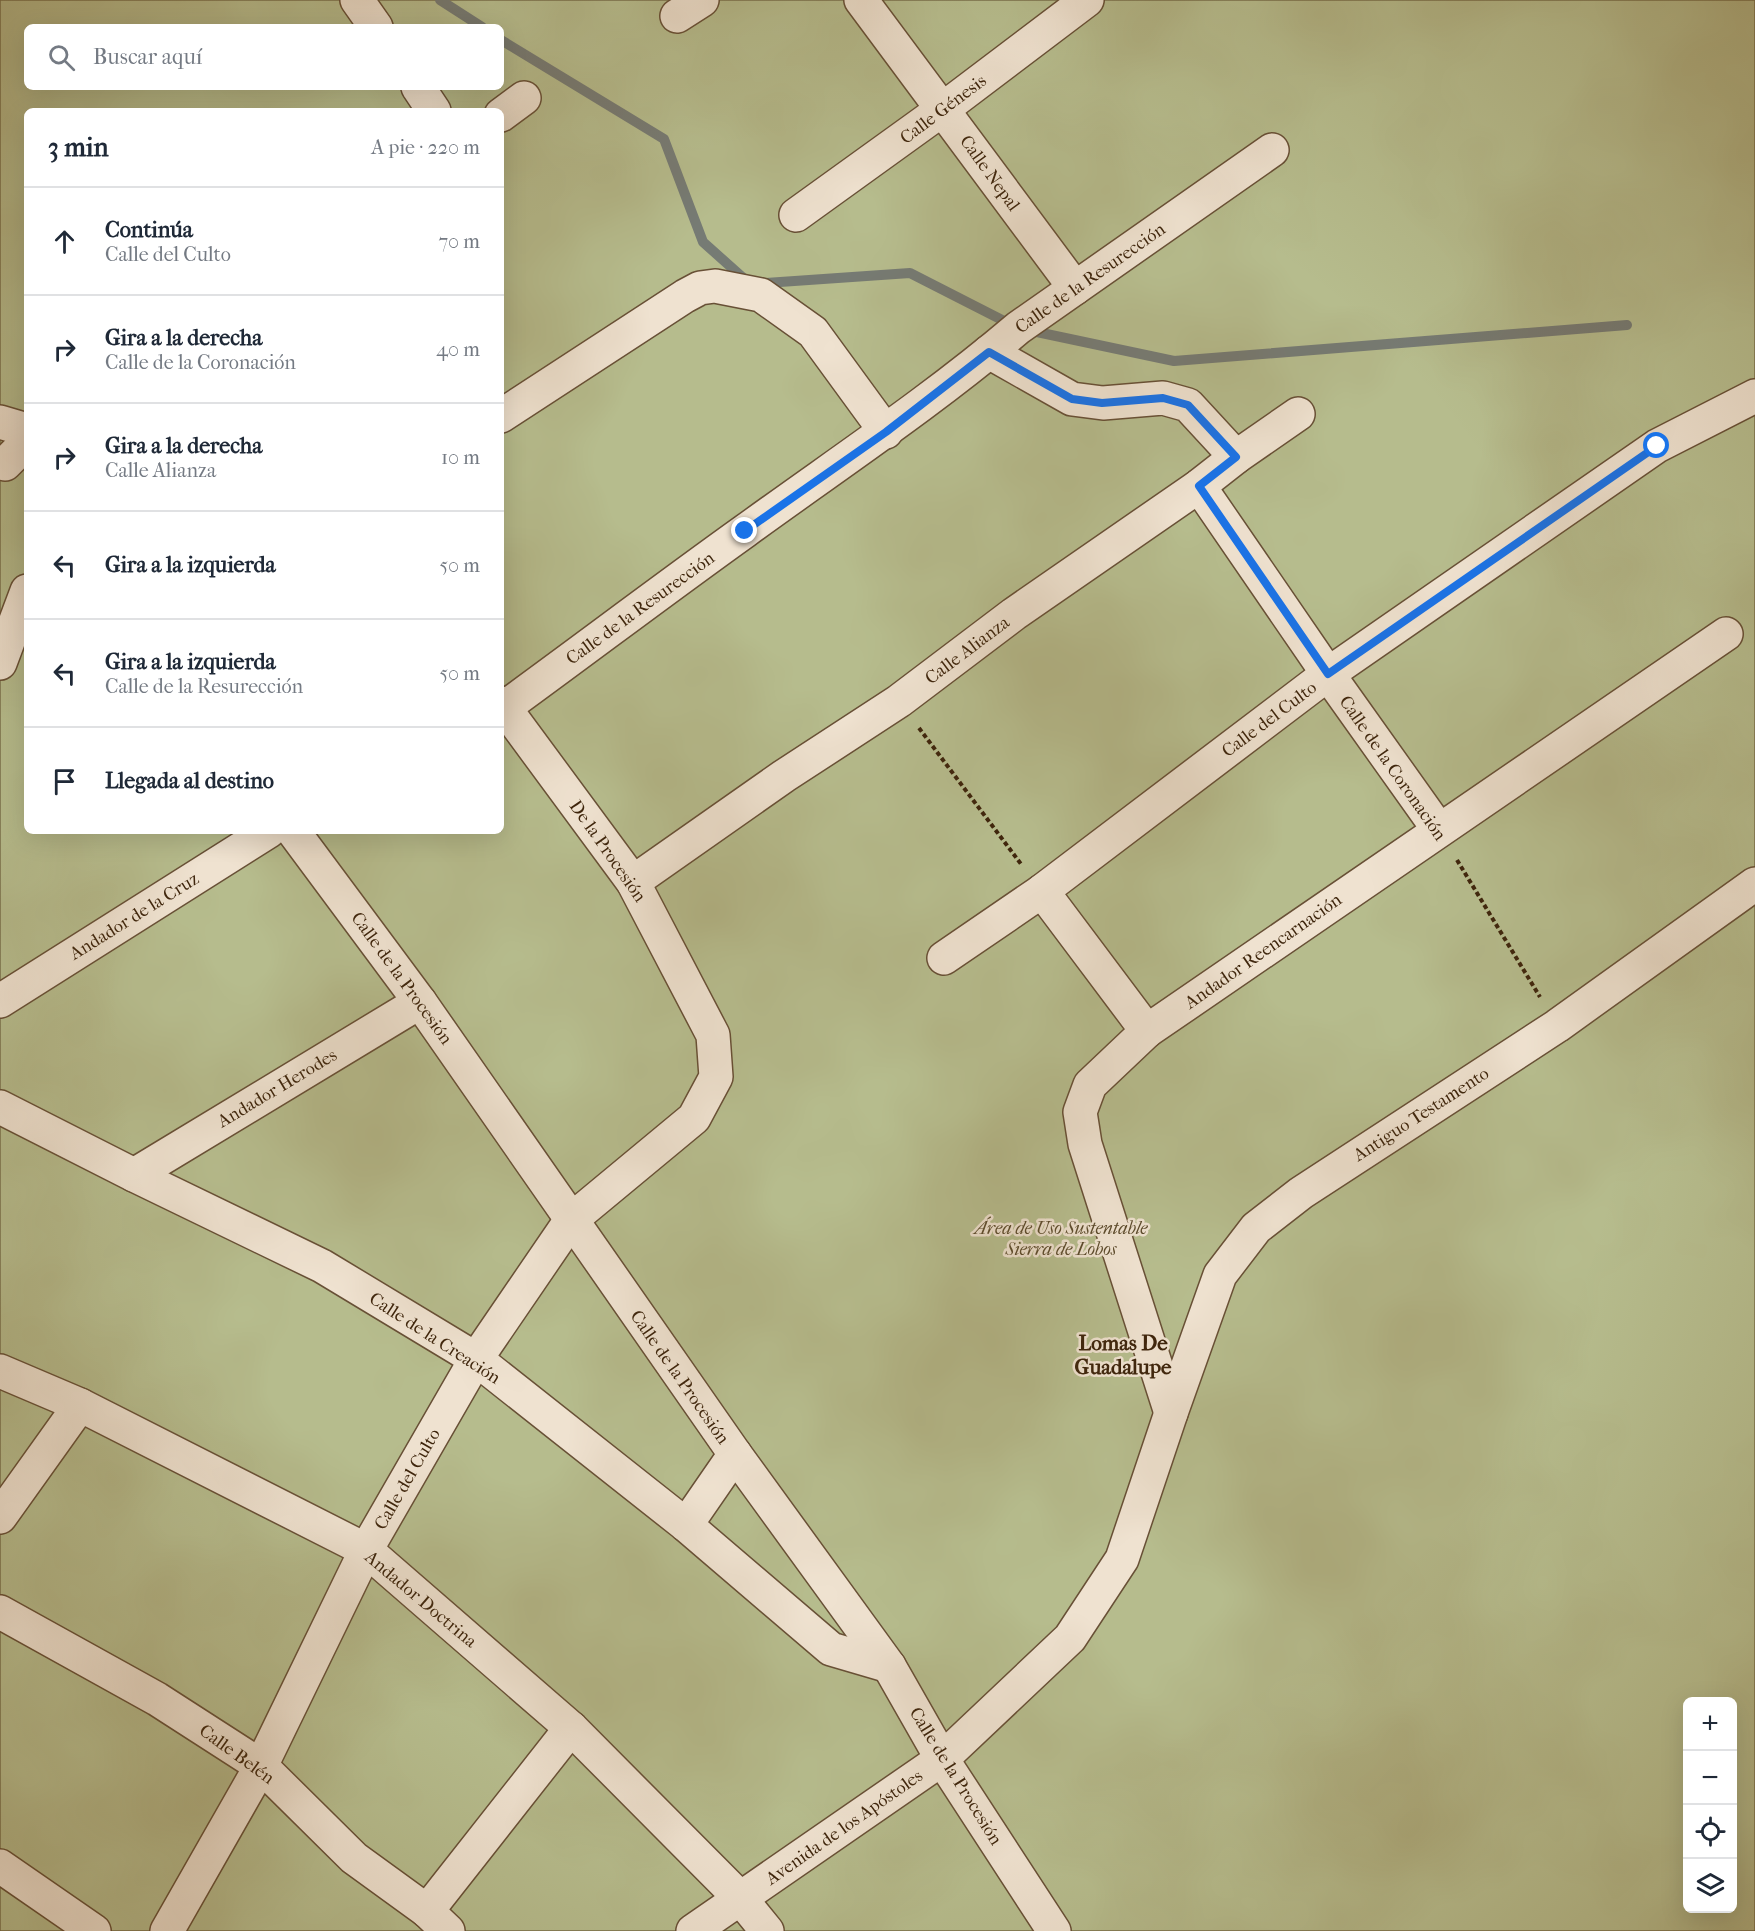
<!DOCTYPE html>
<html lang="es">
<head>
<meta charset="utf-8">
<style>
	body { margin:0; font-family:"IM FELL French Canon",serif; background:#f6f6f7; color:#1f2937 }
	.controls { position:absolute; right:18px; bottom:18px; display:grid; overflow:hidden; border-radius:9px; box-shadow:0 6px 24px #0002 }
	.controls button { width:54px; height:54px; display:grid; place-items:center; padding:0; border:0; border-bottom:2px solid #e0e1e3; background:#fff; color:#1f2937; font:30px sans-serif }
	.stop { position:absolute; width:18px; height:18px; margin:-14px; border:4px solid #1a73e8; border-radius:50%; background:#fff }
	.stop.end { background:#1a73e8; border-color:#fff; box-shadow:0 2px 6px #0008 }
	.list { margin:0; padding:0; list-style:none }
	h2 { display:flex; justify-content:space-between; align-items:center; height:78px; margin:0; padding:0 24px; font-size:26px }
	h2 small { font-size:20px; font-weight:400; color:#747a83 }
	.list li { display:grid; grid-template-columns:39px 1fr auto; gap:18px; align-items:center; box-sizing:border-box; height:108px; padding:0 24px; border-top:2px solid #e0e1e3 }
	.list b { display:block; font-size:22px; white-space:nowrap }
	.list p { margin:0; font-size:20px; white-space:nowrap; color:#747a83 }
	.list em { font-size:20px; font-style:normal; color:#747a83 }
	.icon { flex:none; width:33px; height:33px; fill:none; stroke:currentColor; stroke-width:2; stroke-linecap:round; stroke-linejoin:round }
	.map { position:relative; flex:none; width:1755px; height:1931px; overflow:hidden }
	.search { position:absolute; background:#fff; box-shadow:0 6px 24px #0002; left:24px; top:24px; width:480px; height:66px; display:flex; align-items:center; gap:15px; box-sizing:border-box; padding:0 21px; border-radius:9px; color:#747a83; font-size:22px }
	.panel { position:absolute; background:#fff; box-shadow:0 6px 24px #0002; left:24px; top:108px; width:480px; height:726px; border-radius:9px }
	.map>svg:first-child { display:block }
</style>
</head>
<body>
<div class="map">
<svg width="1755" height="1931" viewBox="0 0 1755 1931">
	<rect width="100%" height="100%" fill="#e7d3b6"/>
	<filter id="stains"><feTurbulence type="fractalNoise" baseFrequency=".00333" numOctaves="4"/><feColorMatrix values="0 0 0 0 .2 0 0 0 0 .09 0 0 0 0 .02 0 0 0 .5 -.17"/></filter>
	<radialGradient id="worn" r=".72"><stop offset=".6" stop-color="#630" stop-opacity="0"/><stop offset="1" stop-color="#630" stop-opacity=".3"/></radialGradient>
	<path fill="#b6bc8d" stroke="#7a704c" stroke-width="1.5" fill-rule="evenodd" d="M0,0h1755v1931h-1755zM27,27h474v60h-474zM27,111h474v720h-474zM1688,1702h44v206h-44z"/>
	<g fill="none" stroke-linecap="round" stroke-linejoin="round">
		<g stroke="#767b74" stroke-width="10">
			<path d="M440,0l42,27"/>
			<path d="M501,40l163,99 39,103 47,42 160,-11 108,55 156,33 453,-36"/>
		</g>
		<defs>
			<g id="street">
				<path d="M357,0l19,27"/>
				<path d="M861,0l214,288"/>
				<path d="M677,16l25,-16"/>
				<path d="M418,87l16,24"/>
				<path d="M501,115l23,-17"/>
				<path d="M796,215l147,-106 144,-109"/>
				<path d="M989,352l83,47 31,4 60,-5 25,7 48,52"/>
				<path d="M501,416l184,-120 15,-8 15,-2 46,9 52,37 73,100"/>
				<path d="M0,422l27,8"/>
				<path d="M5,464l22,-22"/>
				<path d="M1199,486l129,188 111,156"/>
				<path d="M0,663l27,-72"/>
				<path d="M504,708c81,-59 160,-119 241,-177 92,-67 186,-129 273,-203l254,-178"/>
				<path d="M293,831l127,171 315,452 154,212 53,93 112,172"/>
				<path d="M633,882l151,-106 115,-75 115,-87 185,-128 37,-29 62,-43"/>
				<path d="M1042,891l105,140"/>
				<path d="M944,958l98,-67 286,-217 329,-228 98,-50"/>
				<path d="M0,1001l269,-170"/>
				<path d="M0,1107l134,68 188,91 154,93 210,166 145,124 58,17"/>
				<path d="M134,1175l286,-173"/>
				<path d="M0,1371l80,34 286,145 205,178 170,171 26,32"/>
				<path d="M1171,1413l-86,-269 -5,-32 10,-27 57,-54 579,-397"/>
				<path d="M0,1517l80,-112"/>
				<path d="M686,1525l49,-71"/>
				<path d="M0,1612l157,87 104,67 93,92 73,53 21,20"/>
				<path d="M0,1866l94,65"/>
				<path d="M427,1911l144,-183"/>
				<path d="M167,1931l94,-165 105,-216 110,-191 95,-139 123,-102 22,-41 -3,-42 -80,-153 -132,-179"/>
				<path d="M693,1931l249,-172 128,-121 52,-79 49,-146 49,-138 36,-47 45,-35 256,-167 198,-142"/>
			</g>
		</defs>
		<use href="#street" stroke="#685036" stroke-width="36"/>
		<g stroke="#3e250c" stroke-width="4" stroke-dasharray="4.5 3" stroke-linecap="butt">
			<path d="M919,728l102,136"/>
			<path d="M1457,860l83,137"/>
		</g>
		<use href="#street" stroke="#efe2d0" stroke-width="33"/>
	</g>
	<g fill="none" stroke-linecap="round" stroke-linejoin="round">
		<path stroke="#1a73e8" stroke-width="8" d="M745,531l141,-99 103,-80 83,47 30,4 61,-5 25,7 48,52 -37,29 129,188 329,-228"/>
	</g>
	<g text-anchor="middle" stroke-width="5" stroke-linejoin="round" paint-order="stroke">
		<g font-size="18" fill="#3e250c" stroke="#efe2d0">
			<text transform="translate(943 109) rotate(-37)" y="6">Calle Génesis</text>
			<text transform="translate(990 173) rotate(54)" y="6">Calle Nepal</text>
			<text transform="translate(1090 278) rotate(-35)" y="6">Calle de la Resurección</text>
			<text transform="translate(640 608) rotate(-36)" y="6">Calle de la Resurección</text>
			<text transform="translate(967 650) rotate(-37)" y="6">Calle Alianza</text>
			<text transform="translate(1269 719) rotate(-37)" y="6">Calle del Culto</text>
			<text transform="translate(1393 768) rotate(55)" y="6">Calle de la Coronación</text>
			<text transform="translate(608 851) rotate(55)" y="6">De la Procesión</text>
			<text transform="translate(134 916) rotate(-32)" y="6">Andador de la Cruz</text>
			<text transform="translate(1263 951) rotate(-35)" y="6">Andador Reencarnación</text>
			<text transform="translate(402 978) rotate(54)" y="6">Calle de la Procesión</text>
			<text transform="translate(277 1088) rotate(-31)" y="6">Andador Herodes</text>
			<text transform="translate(1421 1114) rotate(-33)" y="6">Antiguo Testamento</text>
			<text transform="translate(435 1338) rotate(33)" y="6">Calle de la Creación</text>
			<text transform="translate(680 1377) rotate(55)" y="6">Calle de la Procesión</text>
			<text transform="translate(407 1479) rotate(-60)" y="6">Calle del Culto</text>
			<text transform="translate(421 1599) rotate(40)" y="6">Andador Doctrina</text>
			<text transform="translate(237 1754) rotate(36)" y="6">Calle Belén</text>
			<text transform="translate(956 1776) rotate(58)" y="6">Calle de la Procesión</text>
			<text transform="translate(844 1827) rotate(-35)" y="6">Avenida de los Apóstoles</text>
		</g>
		<g font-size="18" font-style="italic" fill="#5c4b2c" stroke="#efe2d0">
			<text x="1061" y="1234">Área de Uso Sustentable<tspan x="1061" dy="21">Sierra de Lobos</tspan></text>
		</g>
		<g font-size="21" font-weight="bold" fill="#3e250c" stroke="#efe2d0">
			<text x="1123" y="1350">Lomas De<tspan x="1123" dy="24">Guadalupe</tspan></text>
		</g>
	</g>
	<rect width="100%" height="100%" filter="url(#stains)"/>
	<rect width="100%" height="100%" fill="url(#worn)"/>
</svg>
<div class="controls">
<button>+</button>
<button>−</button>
<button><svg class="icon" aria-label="locate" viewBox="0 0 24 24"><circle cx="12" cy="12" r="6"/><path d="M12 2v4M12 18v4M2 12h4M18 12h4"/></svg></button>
<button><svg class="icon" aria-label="layers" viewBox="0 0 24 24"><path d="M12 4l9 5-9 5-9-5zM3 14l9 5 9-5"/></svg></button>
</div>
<div class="stop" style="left:1657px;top:446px"></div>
<div class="stop end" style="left:745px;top:531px"></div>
<div class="search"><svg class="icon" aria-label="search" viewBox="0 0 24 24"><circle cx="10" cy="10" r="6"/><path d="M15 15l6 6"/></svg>Buscar aquí</div>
<section class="panel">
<h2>3 min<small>A pie · 220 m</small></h2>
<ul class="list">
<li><svg class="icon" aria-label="ahead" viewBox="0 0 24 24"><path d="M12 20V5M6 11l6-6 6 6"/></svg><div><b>Continúa</b><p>Calle del Culto</p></div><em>70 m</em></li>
<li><svg class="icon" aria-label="right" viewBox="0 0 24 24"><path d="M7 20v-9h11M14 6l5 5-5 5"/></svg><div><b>Gira a la derecha</b><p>Calle de la Coronación</p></div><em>40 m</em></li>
<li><svg class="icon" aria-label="right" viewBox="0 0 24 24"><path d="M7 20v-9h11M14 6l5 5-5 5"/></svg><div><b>Gira a la derecha</b><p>Calle Alianza</p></div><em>10 m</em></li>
<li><svg class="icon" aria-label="left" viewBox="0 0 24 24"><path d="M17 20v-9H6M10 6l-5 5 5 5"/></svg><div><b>Gira a la izquierda</b></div><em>50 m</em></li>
<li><svg class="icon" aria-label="left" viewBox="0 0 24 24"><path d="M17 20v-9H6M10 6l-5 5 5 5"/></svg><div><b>Gira a la izquierda</b><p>Calle de la Resurección</p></div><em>50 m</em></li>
<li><svg class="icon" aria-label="arrive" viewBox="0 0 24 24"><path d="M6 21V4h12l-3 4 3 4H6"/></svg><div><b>Llegada al destino</b></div></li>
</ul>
</section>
</div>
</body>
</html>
